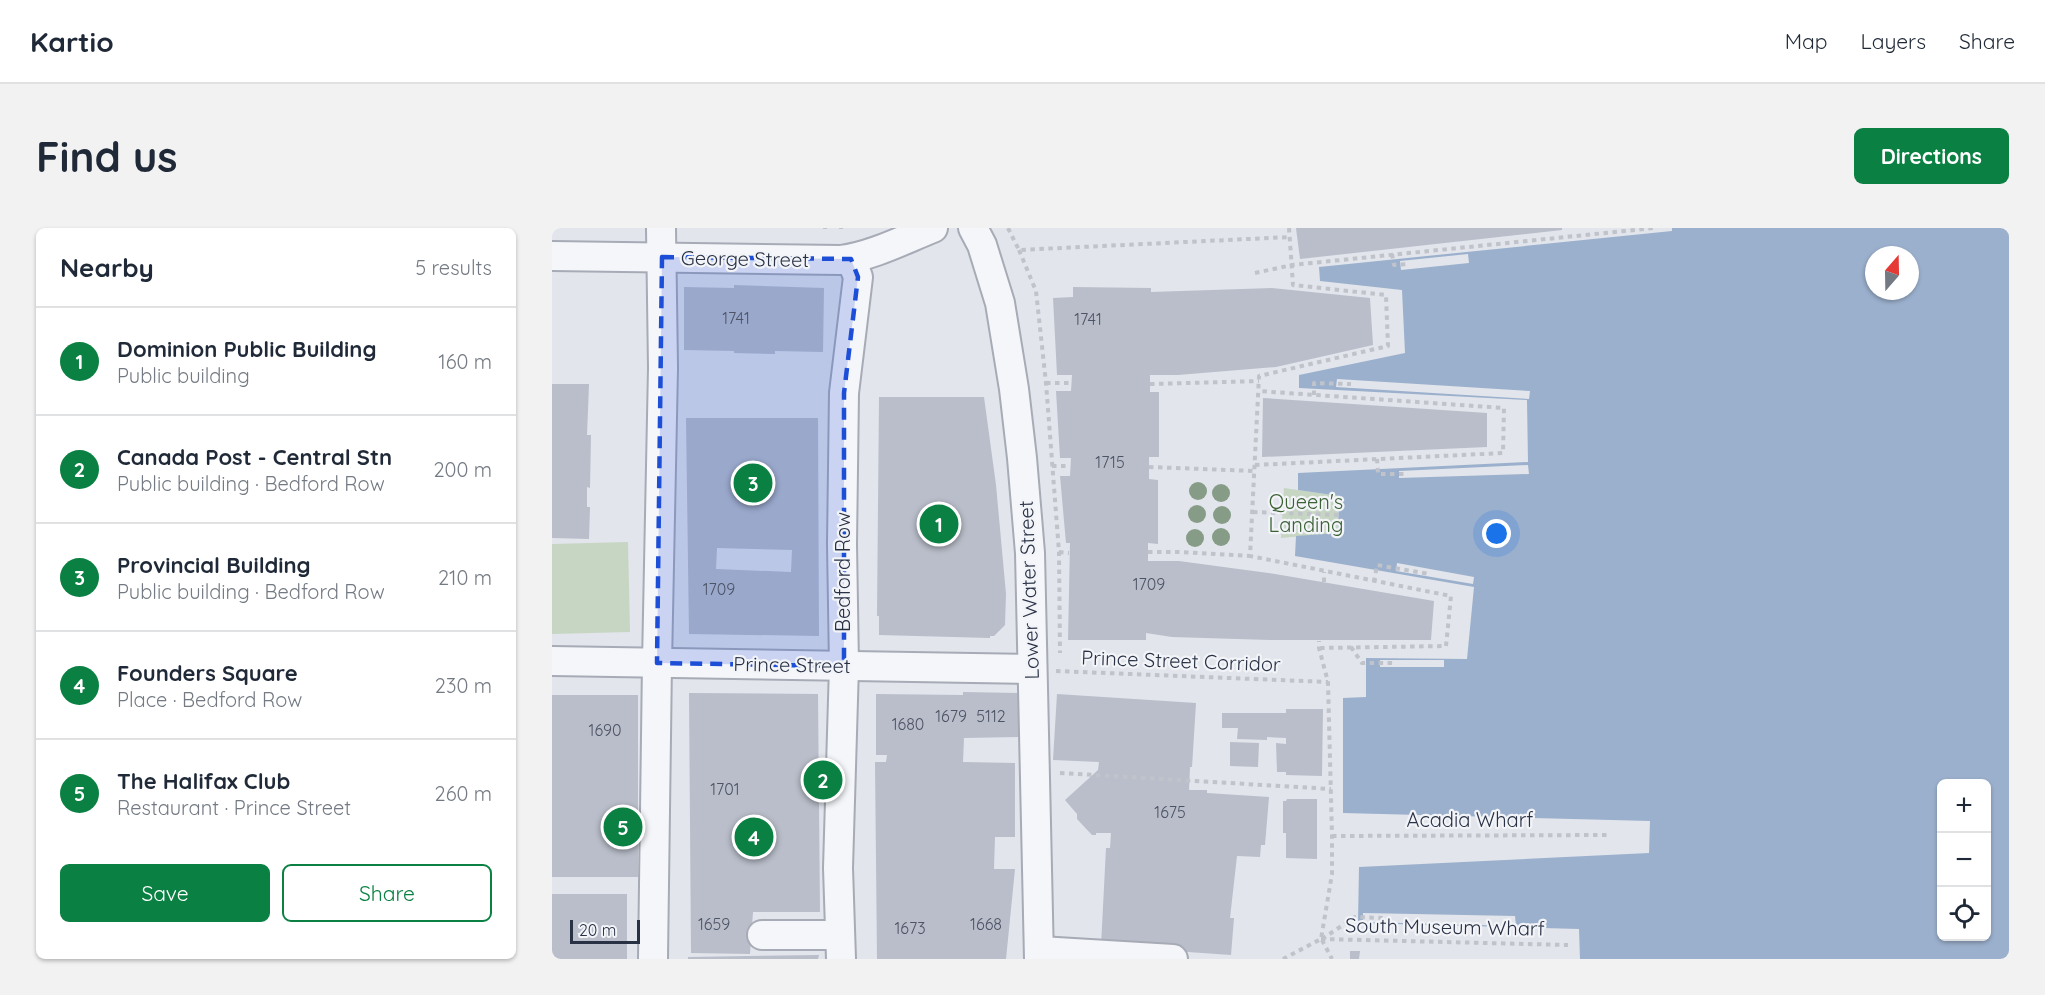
<!DOCTYPE html>
<html lang="en">
<head>
<meta charset="utf-8">
<style>
	body { margin:0; font-family:Quicksand,sans-serif; background:#f2f2f3; color:#1f2937 }
	.controls { position:absolute; right:18px; bottom:18px; display:grid; overflow:hidden; border-radius:9px; box-shadow:0 2px 4px #0004 }
	.controls button { width:54px; height:54px; display:grid; place-items:center; padding:0; border:0; border-bottom:2px solid #e0e1e3; background:#fff; color:#1f2937; font:30px sans-serif }
	.compass { position:absolute; left:1313px; top:18px; width:54px; height:54px; border-radius:50%; background:#fff; box-shadow:0 2px 4px #0004; rotate:20deg }
	.scale { position:absolute; left:18px; bottom:15px; width:70px; box-sizing:border-box; padding-left:6px; border:3px solid #293145; border-top:0; font-size:16px; line-height:21px; white-space:nowrap; color:#293145; -webkit-text-stroke:4px #f2f4f8; paint-order:stroke }
	.you { position:absolute; left:945px; top:306px; width:21px; height:21px; margin:-15px; border:4px solid #fff; border-radius:50%; background:#1a73e8; box-shadow:0 0 0 9px #1a73e833 }
	.badge { display:grid; place-items:center; width:39px; height:39px; border-radius:50%; background:#0b8043; color:#fff; font-size:20px; font-weight:700 }
	.pin { position:absolute; translate:-50% -50%; border:3px solid #fff; box-shadow:0 2px 6px #0006 }
	.list { margin:0; padding:0; list-style:none }
	h2 { display:flex; justify-content:space-between; align-items:center; height:78px; margin:0; padding:0 24px; font-size:26px }
	h2 small { font-size:20px; font-weight:400; color:#747a83 }
	.list li { display:grid; grid-template-columns:39px 1fr auto; gap:18px; align-items:center; box-sizing:border-box; height:108px; padding:0 24px; border-top:2px solid #e0e1e3 }
	.list b { display:block; font-size:22px; white-space:nowrap }
	.list p { margin:0; font-size:20px; white-space:nowrap; color:#747a83 }
	.list em { font-size:20px; font-style:normal; color:#747a83 }
	.actions { display:flex; gap:12px; padding:18px 24px }
	.actions a { flex:1; padding:14px 0; border:2px solid #0b8043; border-radius:9px; text-align:center; font-size:21px; color:#0b8043 }
	.actions .main { background:#0b8043; color:#fff }
	.icon { flex:none; width:33px; height:33px; fill:none; stroke:currentColor; stroke-width:2; stroke-linecap:round; stroke-linejoin:round }
	.map { position:relative; flex:none; width:1457px; height:731px; overflow:hidden; border-radius:9px }
	header { display:flex; align-items:center; gap:36px; box-sizing:border-box; height:84px; padding:0 30px; background:#fff; border-bottom:2px solid #e0e1e3 }
	header strong { font-size:28px }
	nav { display:flex; gap:33px; margin-inline-start:auto; font-size:21px }
	.intro { display:flex; align-items:center; justify-content:space-between; box-sizing:border-box; height:144px; padding:0 36px }
	h1 { margin:0; font-size:42px }
	.button { padding:15px 27px; border-radius:9px; background:#0b8043; color:#fff; font-size:21px; font-weight:700 }
	main { display:flex; gap:36px; padding:0 36px }
	aside { flex:1; background:#fff; border-radius:9px; box-shadow:0 2px 4px #0004 }
	.map>svg:first-child { display:block }
</style>
</head>
<body>
<header>
<strong>Kartio</strong>
<nav><a>Map</a><a>Layers</a><a>Share</a></nav>
</header>
<div class="intro"><h1>Find us</h1><a class="button">Directions</a></div>
<main>
<aside>
<h2>Nearby<small>5 results</small></h2>
<ul class="list">
<li><span class="badge">1</span><div><b>Dominion Public Building</b><p>Public building</p></div><em>160 m</em></li>
<li><span class="badge">2</span><div><b>Canada Post - Central Stn</b><p>Public building · Bedford Row</p></div><em>200 m</em></li>
<li><span class="badge">3</span><div><b>Provincial Building</b><p>Public building · Bedford Row</p></div><em>210 m</em></li>
<li><span class="badge">4</span><div><b>Founders Square</b><p>Place · Bedford Row</p></div><em>230 m</em></li>
<li><span class="badge">5</span><div><b>The Halifax Club</b><p>Restaurant · Prince Street</p></div><em>260 m</em></li>
</ul>
<div class="actions"><a class="main">Save</a><a>Share</a></div>
</aside>
<div class="map">
<svg width="1457" height="731" viewBox="0 0 1457 731">
	<rect width="100%" height="100%" fill="#e2e5eb"/>
	<g fill="#c6d6c3">
		<path d="M732,260l55,8 -1,37 -57,5z"/>
		<path d="M76,314l2,90 -78,2v-90z"/>
	</g>
	<path fill="#9bb0cd" fill-rule="evenodd" d="M1120,0h337v731h-429l-1,-30 -221,-6 1,-56 290,-14 1,-32 -307,-8v-115l23,-1v-39l101,1 7,-72 -179,-31 1,-20 42,-3 1,-37 -41,-6v-17l230,-11 -1,-62 -228,-12v-13l106,-22 -3,-63 -82,-9 -1,-14 353,-36zM1322,27h36v36h-36zM1390,556h44v152h-44z"/>
	<g fill="#e2e5eb">
		<path d="M916,26l1,9 -68,7 -1,-9z"/>
		<path d="M785,151l193,12 -1,8 -193,-12z"/>
		<path d="M976,237l1,9 -130,4v-7z"/>
		<path d="M845,335l77,14 -1,7 -77,-13z"/>
		<rect x="828" y="432" width="64" height="7"/>
		<path d="M811,685l152,3 1,10 -153,-4z"/>
	</g>
	<g fill="#b9beca" fill-rule="evenodd">
		<path d="M744,0h266v2l-262,29z"/>
		<path d="M182,57l90,3 -1,64 -48,-1v3l-41,-1v-2l-50,-1v-63l50,1z"/>
		<path d="M521,59l78,1v4l121,-4 98,10 3,47 -97,22 -98,8h-28v17h9v65h-10v22l9,1v64l-10,-1v18h31l96,13 159,27 -3,39h-161l-98,-3 -26,-4v7h-78l2,-97h-4l-6,-67h10l1,-18h-11l-4,-67h15l1,-16h-15l-4,-77 20,-1z"/>
		<path d="M0,156h37l-2,51h4l-1,53 -3,-1v20h3l-1,32 -37,-1z"/>
		<path d="M327,169h105l12,88 10,109 -1,31 -11,11h-4v2l-111,-3v-19h-2z"/>
		<path d="M711,170l224,15v34l-225,10z"/>
		<path d="M134,190h132l1,218 -130,-2zM165,320l75,2 -1,22 -75,-3z"/>
		<path d="M411,464l56,1 -1,44 -54,1 -1,24 52,1v74h-20l-1,32h21l-9,90h-129l-2,-197h11l1,-7h-11v-61l87,1z"/>
		<path d="M137,465l129,1 2,218h-67l-3,42 -59,-1z"/>
		<path d="M505,466l139,9 -4,64h-2l-1,23h18v3l62,4 -4,48h-4l-1,12 -23,-1 -7,62h4l-3,37 -130,-9 5,-98h4l1,-15h-15v2h-4l-15,-16v-5l-12,-14 33,-30 1,-8 -46,-2z"/>
		<rect x="0" y="467" width="86" height="182"/>
		<path d="M734,481h37l-1,67 -36,-1v-3h-9l-1,-29 10,1v-6l-19,-1v3l-30,-1 1,-11h-16v-15h64z"/>
		<path d="M678,514l29,1 -1,24 -28,-1z"/>
		<path d="M735,571h30v60l-31,-1v-25h-3v-32h3z"/>
		<rect x="0" y="666" width="75" height="65"/>
		<path d="M798,723h10l-1,8h-9z"/>
		<path d="M267,727l-1,4h-130v-2z"/>
	</g>
	<g fill="none" stroke-linecap="round" stroke-linejoin="round">
		<defs>
			<g id="minor">
				<path d="M421,0l9,17 18,58 14,86 8,69 8,95 9,406"/>
				<path d="M0,28l289,4c31,-4 62,-20 92,-32"/>
				<path d="M0,433l480,8"/>
				<path d="M210,707h78"/>
				<path d="M488,723l133,8"/>
				<path d="M101,731l4,-296 6,-295 -2,-140"/>
				<path d="M289,731l-3,-91 6,-202 -2,-122 2,-151 14,-116 -7,-18"/>
			</g>
		</defs>
		<use href="#minor" stroke="#a7abb6" stroke-width="32"/>
		<g stroke="#c0c3ca" stroke-width="4" stroke-dasharray="4.5 4.5" stroke-linecap="butt">
			<path d="M273,0v1"/>
			<path d="M456,0l11,22 271,-13"/>
			<path d="M737,0l4,57 93,10 2,51 -129,30 -9,180 201,40 -5,50 -127,2"/>
			<path d="M289,1v-1"/>
			<path d="M467,22l17,41 10,92 13,169 1,101"/>
			<path d="M840,26l2,11 14,-1"/>
			<path d="M703,45l37,-8 362,-37"/>
			<path d="M494,155h26"/>
			<path d="M598,156l109,-3"/>
			<path d="M762,167v-12l37,1"/>
			<path d="M825,231l1,15h30"/>
			<path d="M703,237l248,-12 1,-45 -246,-17"/>
			<path d="M500,238h18"/>
			<path d="M597,239l106,4"/>
			<path d="M701,284l86,3"/>
			<path d="M507,324l10,1"/>
			<path d="M596,324h30l72,4"/>
			<path d="M772,354v-10"/>
			<path d="M822,354l3,-17 52,9"/>
			<path d="M799,419l11,16h31"/>
			<path d="M504,443l272,11"/>
			<path d="M508,545l271,16"/>
			<path d="M780,608l276,-1"/>
			<path d="M769,711l247,6"/>
			<path d="M770,711l33,-22 29,1"/>
			<path d="M770,712l10,19"/>
			<path d="M731,731l38,-20 11,-65v-38l-4,-154 -9,-34v-7"/>
		</g>
		<use href="#minor" stroke="#f5f6f9" stroke-width="28"/>
	</g>
	<g fill="#869c87">
		<circle cx="646" cy="263" r="9"/>
		<circle cx="669" cy="265" r="9"/>
		<circle cx="645" cy="286" r="9"/>
		<circle cx="670" cy="287" r="9"/>
		<circle cx="669" cy="309" r="9"/>
		<circle cx="643" cy="310" r="9"/>
	</g>
	<path fill="#1d4ed8" fill-opacity="0.2" stroke="#1d4ed8" stroke-width="4.5" stroke-dasharray="12 8" stroke-linejoin="round" d="M110,29l189,2 7,18 -14,116v273l-187,-3z"/>
	<g text-anchor="middle" stroke-width="4.5" stroke-linejoin="round" paint-order="stroke">
		<g font-size="16" fill="#4d5466">
			<text x="184" y="96">1741</text>
			<text x="536" y="97">1741</text>
			<text x="558" y="240">1715</text>
			<text x="597" y="362">1709</text>
			<text x="167" y="367">1709</text>
			<text x="399" y="494">1679</text>
			<text x="439" y="494">5112</text>
			<text x="356" y="502">1680</text>
			<text x="53" y="508">1690</text>
			<text x="173" y="567">1701</text>
			<text x="618" y="590">1675</text>
			<text x="162" y="702">1659</text>
			<text x="434" y="702">1668</text>
			<text x="358" y="706">1673</text>
		</g>
		<g font-size="20" fill="#293145" stroke="#f2f4f8">
			<text transform="translate(193 31) rotate(1)" y="7">George Street</text>
			<text transform="translate(291 344) rotate(-90)" y="7">Bedford Row</text>
			<text transform="translate(477 362) rotate(-92)" y="7">Lower Water Street</text>
			<text transform="translate(629 433) rotate(2)" y="7">Prince Street Corridor</text>
			<text transform="translate(240 437) rotate(1)" y="7">Prince Street</text>
			<text x="918" y="599">Acadia Wharf</text>
			<text transform="translate(893 699) rotate(1)" y="7">South Museum Wharf</text>
		</g>
		<g font-size="20" fill="#3b6135" stroke="#f2f4f8">
			<text x="754" y="281">Queen's<tspan x="754" dy="23">Landing</tspan></text>
		</g>
	</g>
</svg>
<div class="controls">
<button>+</button>
<button>−</button>
<button><svg class="icon" aria-label="locate" viewBox="0 0 24 24"><circle cx="12" cy="12" r="6"/><path d="M12 2v4M12 18v4M2 12h4M18 12h4"/></svg></button>
</div>
<svg class="compass" viewBox="-18 -18 36 36"><path d="M0-13l5 13h-10z" fill="#e53935"/><path d="M0 13l5-13h-10z" fill="#747a83"/></svg>
<div class="scale">20 m</div>
<div class="you"></div>
<div class="pin badge" style="left:387px;top:296px">1</div>
<div class="pin badge" style="left:271px;top:552px">2</div>
<div class="pin badge" style="left:201px;top:255px">3</div>
<div class="pin badge" style="left:202px;top:609px">4</div>
<div class="pin badge" style="left:71px;top:599px">5</div>
</div>
</main>
</body>
</html>
